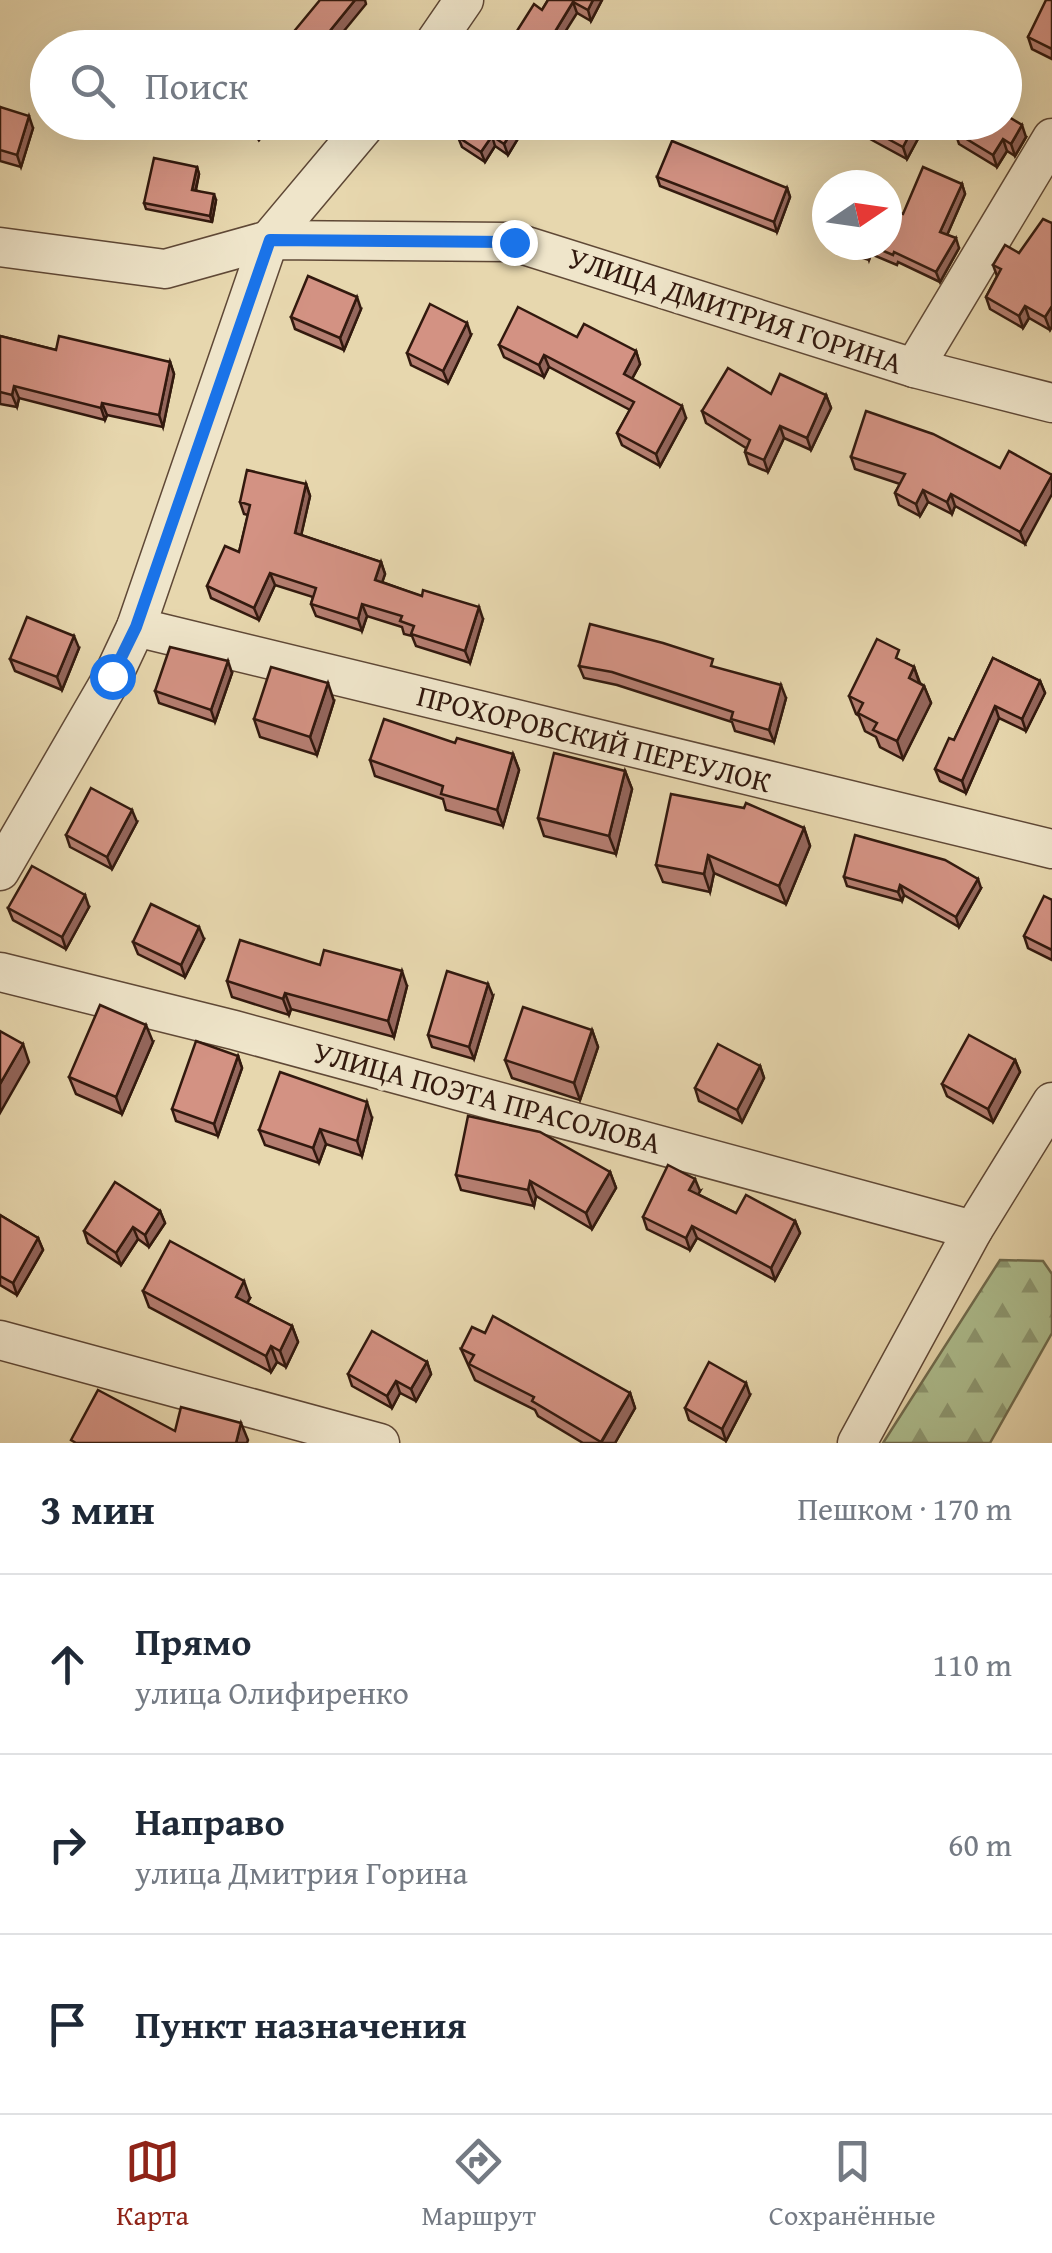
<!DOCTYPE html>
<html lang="ru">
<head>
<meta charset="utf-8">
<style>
	body { margin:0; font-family:"Gentium Book Plus",serif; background:#f2f2f3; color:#1f2937 }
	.compass { position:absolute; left:812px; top:170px; width:90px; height:90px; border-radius:50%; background:#fff; box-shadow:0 10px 40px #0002; rotate:77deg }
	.stop { position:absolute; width:30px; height:30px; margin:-22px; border:8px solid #1a73e8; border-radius:50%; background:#fff }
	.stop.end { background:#1a73e8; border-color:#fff; box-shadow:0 2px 10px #0008 }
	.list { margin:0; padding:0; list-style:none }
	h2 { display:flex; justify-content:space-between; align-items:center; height:130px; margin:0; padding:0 40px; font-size:42px }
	h2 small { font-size:32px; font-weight:400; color:#747a83 }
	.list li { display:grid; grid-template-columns:65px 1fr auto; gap:30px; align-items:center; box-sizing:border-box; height:180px; padding:0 40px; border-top:2px solid #e0e1e3 }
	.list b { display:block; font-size:38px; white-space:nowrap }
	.list p { margin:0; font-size:32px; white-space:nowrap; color:#747a83 }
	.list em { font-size:32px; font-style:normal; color:#747a83 }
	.icon { flex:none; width:55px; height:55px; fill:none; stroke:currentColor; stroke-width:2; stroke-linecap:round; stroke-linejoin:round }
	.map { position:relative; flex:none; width:1052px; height:1443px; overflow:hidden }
	.search { position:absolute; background:#fff; box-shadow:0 10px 40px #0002; left:30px; right:30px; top:30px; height:110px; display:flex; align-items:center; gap:25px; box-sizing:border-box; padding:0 35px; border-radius:55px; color:#747a83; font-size:38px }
	.sheet { height:670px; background:#fff }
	nav { display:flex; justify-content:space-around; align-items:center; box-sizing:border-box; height:140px; border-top:2px solid #e0e1e3; background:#fff; font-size:28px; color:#747a83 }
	nav a { display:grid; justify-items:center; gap:5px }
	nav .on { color:#8f2418 }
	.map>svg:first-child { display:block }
</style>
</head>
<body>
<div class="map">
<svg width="1052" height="1443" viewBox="0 0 1052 1443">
	<defs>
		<pattern id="forest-firs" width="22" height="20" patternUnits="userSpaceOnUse" patternTransform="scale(2.5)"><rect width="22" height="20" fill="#aebf90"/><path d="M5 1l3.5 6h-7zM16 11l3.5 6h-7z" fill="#8e9a74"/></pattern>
	</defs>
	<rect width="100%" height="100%" fill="#e7d7ae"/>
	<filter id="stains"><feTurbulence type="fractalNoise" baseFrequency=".002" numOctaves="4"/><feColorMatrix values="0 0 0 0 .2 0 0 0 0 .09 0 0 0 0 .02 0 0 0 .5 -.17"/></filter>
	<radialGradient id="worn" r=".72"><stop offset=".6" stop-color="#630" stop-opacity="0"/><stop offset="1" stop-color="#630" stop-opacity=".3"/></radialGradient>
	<path fill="url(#forest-firs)" stroke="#706c4f" stroke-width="2.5" d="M1000,1260l43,1 9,13v59l-62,110h-107z"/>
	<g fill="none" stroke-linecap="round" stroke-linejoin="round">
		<defs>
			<g id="minor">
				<path d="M431,48l33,-48"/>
				<path d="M0,247l165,22 104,-29 245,2 400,126 138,35"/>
				<path d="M914,368l138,-230"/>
				<path d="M136,627l916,222"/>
				<path d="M0,871l113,-195 23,-49 133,-387 99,-118"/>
				<path d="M0,972l234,58 739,200"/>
				<path d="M0,1340l380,103"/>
				<path d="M857,1443l116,-213 79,-128"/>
			</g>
		</defs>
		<use href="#minor" stroke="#5f4836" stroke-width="41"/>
		<use href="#minor" stroke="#efe5ca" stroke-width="38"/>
	</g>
	<g fill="#b57e71" stroke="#32190e" stroke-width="2.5">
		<path d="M548,0h54l-11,21 -14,-8 -57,32 -5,-11 27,-24z"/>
		<path d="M1052,0v59l-20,-10 -4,-12z"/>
		<path d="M0,107l33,21 -12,39 -21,-6z"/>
		<path d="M236,122h36l-13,18z"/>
		<path d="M459,122h69l-20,33 -13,-9 -10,16 -23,-15 -4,-10 6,-10z"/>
		<path d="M927,122l-20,37 -37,-20 -4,-12z"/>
		<path d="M955,132l71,5 -11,19 -8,-5 -10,16 -38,-23z"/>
		<path d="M197,167l2,7 -3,16 20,10 -4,22 -66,-13 -2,-6z"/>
		<path d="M657,177l130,11 3,9 -13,35 -117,-46z"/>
		<path d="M962,184l3,10 -18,41 12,13 -19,34 -42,-20 -1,3 -26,-11 -2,6 -41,-13 -1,-2h60l16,-31z"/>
		<path d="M1052,223v103l-2,4 -21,-12 -6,10 -33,-19 -4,-12 11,-21 -4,-11 26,-12z"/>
		<path d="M361,309l-17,41 -49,-21 -4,-12z"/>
		<path d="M471,335l-23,48 -37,-18 -4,-12z"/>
		<path d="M0,336l56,14 114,12 4,12 -11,53 -56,-12 -2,5 -86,-22 -2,9 -17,-3z"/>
		<path d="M577,337l59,14 4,13 -8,15 54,39 -26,48 -38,-21 -5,-12 13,-23 -81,-43 -5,10 -40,-20 -5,-12z"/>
		<path d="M771,394l55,1 5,13 -20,42 -27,-12 -16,34 -19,-8 -4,-12 1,-4 -40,-25 -4,-12z"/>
		<path d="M851,457l149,11 25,76 -70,-38 -3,8 -24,-12 -8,14 -21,-11 -4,-12 5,-9 -45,-15z"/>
		<path d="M306,484l4,12 -9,39 80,27 4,12 -3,8 101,37 -13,44 -54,-17 -4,-10 -8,-2 -2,-7 -35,-11 -5,15 -46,-15 -5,-12 2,-7 -38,-12 -16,35 -48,-22 -4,-12 32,-34 9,-37 -4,-1 -4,-12z"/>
		<path d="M79,648l-17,42 -47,-19 -5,-12z"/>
		<path d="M993,658l47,23 5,12 -19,38 -27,-13 -33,75 -26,-12 -5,-12 19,-29z"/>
		<path d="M904,662l10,5 6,16 4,3 7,17 -28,56 -23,-12 -4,-10 -11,-6 -6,-15 -3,-2 -7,-18z"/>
		<path d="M579,666l137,2 70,30 -12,44 -39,-11 -3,-9 -115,-37 -33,-7z"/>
		<path d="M232,673l-17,49 -56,-19 -4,-12z"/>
		<path d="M334,701l-17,54 -57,-18 -6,-18z"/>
		<path d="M455,743l58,11 6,16 -16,56 -57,-16 -3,-11 -68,-23 -5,-16z"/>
		<path d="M625,771l7,18 -16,65 -72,-18 -6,-18z"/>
		<path d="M137,822l-25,47 -42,-22 -4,-12z"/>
		<path d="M804,828l6,18 -24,58 -72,-31 -4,19 -47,-10 -7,-17z"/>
		<path d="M844,877l137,11 -22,39 -55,-32 -2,6 -55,-15z"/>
		<path d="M1052,900v60l-24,-12 -4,-12z"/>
		<path d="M89,907l-23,42 -53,-29 -5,-12z"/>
		<path d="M204,939l-19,38 -47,-23 -5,-12z"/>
		<path d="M320,965l87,21 -13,51 -103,-28 -2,6 -57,-18 -5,-16z"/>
		<path d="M493,996l-19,63 -42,-12 -4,-12z"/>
		<path d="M592,1030l6,17 -18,53 -68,-22 -7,-18z"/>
		<path d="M153,1042l-31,72 -46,-20 -7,-17z"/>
		<path d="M238,1056l4,12 -24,68 -42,-15 -4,-12z"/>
		<path d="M1015,1060l5,12 -27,50 -46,-26 -5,-12z"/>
		<path d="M760,1066l4,12 -22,44 -43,-21 -4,-13z"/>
		<path d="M372,1118l-10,38 -36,-12 -7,19 -54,-18 -6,-15z"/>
		<path d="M610,1172l6,16 -24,41 -56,-33 -2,10 -73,-16 -5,-15z"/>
		<path d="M700,1191l-2,3 38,19 59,8 5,12 -25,47 -78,-42 -7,12 -43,-21 -4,-12z"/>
		<path d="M160,1211l5,12 -16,24 -11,-8 -17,26 -33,-22 -4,-12z"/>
		<path d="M0,1215l38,23 5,12 -26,45 -17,-10z"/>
		<path d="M143,1291l107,7 -3,5 45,23 6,16 -12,25 -9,-5 -6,10 -122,-65z"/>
		<path d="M461,1349l169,44 5,15 -20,35h-32l-45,-27 -3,-6 -60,-30z"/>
		<path d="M427,1362l4,12 -15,27 -16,-8 -8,15 -40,-22 -4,-12z"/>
		<path d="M750,1395l-24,46 -37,-21 -4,-12z"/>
	</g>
	<g fill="#94665c" stroke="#32190e" stroke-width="2.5">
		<path d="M355,0h10l1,4 -36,44h-14z"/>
		<path d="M593,0h9l-11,21 -3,-11z"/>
		<path d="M573,2l4,11 -22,35h-10z"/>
		<path d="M29,116l4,12 -12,39 -4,-12z"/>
		<path d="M259,122h13l-13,18 -5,-12z"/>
		<path d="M518,122h10l-20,33 -4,-11z"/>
		<path d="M916,122h11l-20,37 -4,-12z"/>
		<path d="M1022,125l4,12 -11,19 -4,-12z"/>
		<path d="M492,136l3,10 -10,16 -4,-10z"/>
		<path d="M1003,139l4,12 -10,16 -4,-12z"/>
		<path d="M197,167l2,7 -5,22 -2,-6z"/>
		<path d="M962,184l3,10 -21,48 -4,-10z"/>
		<path d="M787,188l3,9 -13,35 -3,-10z"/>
		<path d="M214,194l2,6 -4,22 -2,-6z"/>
		<path d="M956,238l3,10 -19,34 -4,-10z"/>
		<path d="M868,245l3,9 -2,6 -3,-10z"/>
		<path d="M357,297l4,12 -17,41 -4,-12z"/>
		<path d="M1025,306l4,12 -6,10 -4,-12z"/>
		<path d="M1052,306v20l-2,4 -5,-13z"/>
		<path d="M467,323l4,12 -23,48 -5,-12z"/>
		<path d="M636,351l4,13 -12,22 -4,-12z"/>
		<path d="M544,355l5,12 -5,10 -5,-12z"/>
		<path d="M170,362l4,12 -11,53 -4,-12z"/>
		<path d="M14,386l5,12 -2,9 -5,-12z"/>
		<path d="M826,395l5,13 -20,42 -4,-12z"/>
		<path d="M102,403l5,12 -2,5 -4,-12z"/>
		<path d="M682,406l4,12 -26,48 -4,-12z"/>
		<path d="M780,426l4,12 -16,34 -4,-12z"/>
		<path d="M1052,475v19l-27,50 -5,-12z"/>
		<path d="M306,484l4,12 -11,49 -4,-12z"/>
		<path d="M923,490l5,12 -8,14 -4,-12z"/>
		<path d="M951,494l4,12 -3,8 -5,-12z"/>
		<path d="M381,562l4,12 -6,18 -4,-12z"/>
		<path d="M270,573l5,12 -16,35 -5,-12z"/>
		<path d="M362,604l5,12 -5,15 -4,-12z"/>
		<path d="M479,607l4,12 -13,44 -5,-12z"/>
		<path d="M74,636l5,12 -17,42 -5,-13z"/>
		<path d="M228,661l4,12 -17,49 -4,-12z"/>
		<path d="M914,667l6,18 -11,-7z"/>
		<path d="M1040,681l5,12 -19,38 -4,-12z"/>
		<path d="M328,683l6,18 -17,54 -7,-18z"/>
		<path d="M781,685l5,13 -12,44 -5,-12z"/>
		<path d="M924,686l7,17 -28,56 -6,-18z"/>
		<path d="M995,706l4,12 -33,75 -4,-12z"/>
		<path d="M513,754l6,16 -16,56 -6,-16z"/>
		<path d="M625,771l7,18 -16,65 -7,-18z"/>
		<path d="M132,810l5,12 -25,47 -5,-12z"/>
		<path d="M804,828l6,18 -24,58 -7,-18z"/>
		<path d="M708,855l6,18 -4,19 -6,-18z"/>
		<path d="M978,879l3,9 -22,39 -3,-10z"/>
		<path d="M900,885l4,10 -2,6 -4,-9z"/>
		<path d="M85,895l4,12 -23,42 -4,-12z"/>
		<path d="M199,927l5,12 -19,38 -4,-12z"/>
		<path d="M402,971l5,15 -13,51 -6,-16z"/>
		<path d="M488,984l5,12 -19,63 -5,-12z"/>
		<path d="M285,993l6,16 -2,6 -6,-16z"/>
		<path d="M146,1025l7,17 -31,72 -6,-17z"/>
		<path d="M592,1030l6,17 -18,53 -6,-17z"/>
		<path d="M23,1044l6,18 -29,51v-29z"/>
		<path d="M238,1056l4,12 -24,68 -4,-12z"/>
		<path d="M1015,1060l5,12 -27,50 -5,-13z"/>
		<path d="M760,1066l4,12 -22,44 -5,-12z"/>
		<path d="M367,1102l5,16 -10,38 -5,-15z"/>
		<path d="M320,1129l6,15 -7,19 -6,-15z"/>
		<path d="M610,1172l6,16 -24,41 -6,-16z"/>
		<path d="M695,1179l5,12 -6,11 -5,-12z"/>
		<path d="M530,1181l6,15 -2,10 -6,-16z"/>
		<path d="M160,1211l5,12 -16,24 -4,-12z"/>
		<path d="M795,1221l5,12 -25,47 -4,-12z"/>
		<path d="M692,1226l5,12 -7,12 -4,-12z"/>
		<path d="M133,1227l5,12 -17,26 -5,-12z"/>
		<path d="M38,1238l5,12 -26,45 -4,-12z"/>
		<path d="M244,1281l6,17 -9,15 -5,-16z"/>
		<path d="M292,1326l6,16 -12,25 -6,-16z"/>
		<path d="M271,1346l6,16 -6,10 -5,-16z"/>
		<path d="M427,1362l4,12 -15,27 -5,-12z"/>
		<path d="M396,1381l4,12 -8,15 -5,-12z"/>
		<path d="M746,1383l4,12 -24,46 -4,-12z"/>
		<path d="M630,1393l5,15 -20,35h-14z"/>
		<path d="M241,1423l7,17 -1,3h-11z"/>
	</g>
	<g fill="#d39283" stroke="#32190e" stroke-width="2.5">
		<path d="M320,0h35l-39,48h-22l-8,-7z"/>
		<path d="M548,0h45l-5,10 -15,-8 -28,46h-27l6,-9 -9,-5 19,-30 8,6z"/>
		<path d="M1046,0h6v49l-24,-12z"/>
		<path d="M0,107l29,9 -12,39 -17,-5z"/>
		<path d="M1004,114l18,11 -11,19 -8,-5 -10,16 -38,-23 5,-10h44z"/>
		<path d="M247,122h12l-5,6z"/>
		<path d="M467,122h51l-14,22 -12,-8 -11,16 -23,-15z"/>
		<path d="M868,122h48l-13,25 -37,-20z"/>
		<path d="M672,141l115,47 -13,34 -117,-45z"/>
		<path d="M154,158l43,9 -5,23 22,4 -4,22 -66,-13z"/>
		<path d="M923,167l39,17 -22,48 16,6 -20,34 -42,-20 -1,3 -24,-10h18v-36l16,5z"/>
		<path d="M1043,219l9,4v83l-7,11 -20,-11 -6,10 -33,-19 15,-28 -8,-4 12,-20 14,8z"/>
		<path d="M850,245h17l-1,5z"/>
		<path d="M308,276l49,21 -17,41 -49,-21z"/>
		<path d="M430,304l37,19 -24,48 -36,-18z"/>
		<path d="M518,307l59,30 7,-13 52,27 -12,23 58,32 -26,48 -39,-21 17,-31 -90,-47 -5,10 -40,-20z"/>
		<path d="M0,336l56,14 3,-14 111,26 -11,53 -57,-12 -1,5 -87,-22 -2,9 -12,-3z"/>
		<path d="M728,368l43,26 9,-20 46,21 -19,43 -27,-12 -16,34 -19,-8 5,-12 -48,-29z"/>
		<path d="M866,411l67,23 67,34 9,-17 43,24 -32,57 -69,-38 -4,8 -24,-12 -7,14 -21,-11 10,-19 -54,-17z"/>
		<path d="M247,470l59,14 -11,49 86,29 -6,18 47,16 1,-6 56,17 -14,44 -54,-17 3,-8 -14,-5 2,-5 -40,-12 -4,15 -47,-15 5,-16 -46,-15 -16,35 -47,-22 18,-40 14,6 11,-47 -10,-3z"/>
		<path d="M27,617l47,19 -17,41 -47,-18z"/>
		<path d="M590,624l73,19 50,16 -2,7 70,19 -12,45 -38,-11 2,-7 -121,-40 -33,-6z"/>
		<path d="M877,639l22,11 -3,8 18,9 -5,11 15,8 -27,55 -24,-11 4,-7 -19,-10 5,-10 -14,-7z"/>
		<path d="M170,647l58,14 -17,49 -56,-19z"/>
		<path d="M993,658l47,23 -18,38 -27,-13 -33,75 -27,-12 14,-31 5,2z"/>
		<path d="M271,667l57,16 -18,54 -56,-18z"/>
		<path d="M384,719l71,24 2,-5 56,16 -16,56 -56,-16 2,-8 -73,-26z"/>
		<path d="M554,753l71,18 -16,65 -71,-18z"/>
		<path d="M91,788l41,22 -25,47 -41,-22z"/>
		<path d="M671,794l73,14 2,-5 58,25 -25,58 -71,-31 -4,19 -48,-9z"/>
		<path d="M855,835l90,25 33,19 -22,38 -56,-32 -2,7 -54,-15z"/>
		<path d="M32,866l53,29 -23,42 -54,-29z"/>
		<path d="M1044,896l8,4v50l-28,-14z"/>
		<path d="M151,904l48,23 -18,38 -48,-23z"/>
		<path d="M240,940l80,25 4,-15 78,21 -14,50 -103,-28 -2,6 -56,-18z"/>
		<path d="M447,971l41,13 -19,63 -41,-12z"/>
		<path d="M100,1005l46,20 -30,72 -47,-20z"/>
		<path d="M523,1007l69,23 -18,53 -69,-23z"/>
		<path d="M0,1031l23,13 -23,40z"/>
		<path d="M969,1035l46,25 -27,49 -46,-25z"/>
		<path d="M196,1041l42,15 -24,68 -42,-15z"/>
		<path d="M718,1044l42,22 -23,44 -42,-22z"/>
		<path d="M280,1072l87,30 -10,39 -37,-12 -7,19 -54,-18z"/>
		<path d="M468,1116l72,16 70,40 -24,41 -56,-32 -2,9 -72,-15z"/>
		<path d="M668,1165l27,14 -6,11 47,23 10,-18 49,26 -24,47 -79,-42 -6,12 -43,-21z"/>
		<path d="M115,1182l45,29 -15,24 -12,-8 -17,26 -32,-22z"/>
		<path d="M0,1215l38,23 -25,45 -13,-7z"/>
		<path d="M170,1241l74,40 -8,16 56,29 -12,25 -9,-5 -5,10 -123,-65z"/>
		<path d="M493,1316l137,77 -29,49 -69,-41 2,-4 -65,-33 5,-9 -13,-6 11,-22 13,6z"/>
		<path d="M372,1331l55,31 -16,27 -15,-8 -9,15 -39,-22z"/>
		<path d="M709,1362l37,21 -24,46 -37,-21z"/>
		<path d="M98,1390l77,41 6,-24 60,16 -5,20h-160l-5,-3z"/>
	</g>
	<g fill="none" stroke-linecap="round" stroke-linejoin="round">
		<path stroke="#1a73e8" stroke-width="12" d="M112,676l24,-49 134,-387 244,2"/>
	</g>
	<g text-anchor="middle" stroke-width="9" stroke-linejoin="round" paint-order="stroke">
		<g font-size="30" fill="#32190e" stroke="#efe5ca">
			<text transform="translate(735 311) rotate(18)" y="10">УЛИЦА ДМИТРИЯ ГОРИНА</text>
			<text transform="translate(594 739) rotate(14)" y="10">ПРОХОРОВСКИЙ ПЕРЕУЛОК</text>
			<text transform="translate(487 1098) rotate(15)" y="10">УЛИЦА ПОЭТА ПРАСОЛОВА</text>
		</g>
	</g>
	<rect width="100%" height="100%" filter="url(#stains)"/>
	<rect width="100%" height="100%" fill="url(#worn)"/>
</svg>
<svg class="compass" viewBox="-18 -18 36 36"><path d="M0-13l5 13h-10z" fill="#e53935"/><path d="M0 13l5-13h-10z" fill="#747a83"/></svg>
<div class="stop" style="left:112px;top:676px"></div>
<div class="stop end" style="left:514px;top:242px"></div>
<div class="search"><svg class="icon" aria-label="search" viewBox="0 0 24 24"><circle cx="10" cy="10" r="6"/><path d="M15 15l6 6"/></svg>Поиск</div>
</div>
<section class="sheet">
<h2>3 мин<small>Пешком · 170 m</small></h2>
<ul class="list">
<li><svg class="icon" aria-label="ahead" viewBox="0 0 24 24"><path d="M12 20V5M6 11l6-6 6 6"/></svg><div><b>Прямо</b><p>улица Олифиренко</p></div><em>110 m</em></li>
<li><svg class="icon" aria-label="right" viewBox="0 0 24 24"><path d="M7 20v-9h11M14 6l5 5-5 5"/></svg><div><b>Направо</b><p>улица Дмитрия Горина</p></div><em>60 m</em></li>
<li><svg class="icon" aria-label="arrive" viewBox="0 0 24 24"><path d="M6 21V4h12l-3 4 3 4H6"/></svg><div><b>Пункт назначения</b></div></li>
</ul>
</section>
<nav>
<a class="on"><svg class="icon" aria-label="map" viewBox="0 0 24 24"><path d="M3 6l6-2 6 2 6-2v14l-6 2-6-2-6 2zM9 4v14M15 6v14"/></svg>Карта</a>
<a><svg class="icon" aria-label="directions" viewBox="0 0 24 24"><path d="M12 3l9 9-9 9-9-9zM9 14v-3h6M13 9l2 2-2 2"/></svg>Маршрут</a>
<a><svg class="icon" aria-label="saved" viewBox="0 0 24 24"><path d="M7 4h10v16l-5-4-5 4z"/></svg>Сохранённые</a>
</nav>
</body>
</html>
